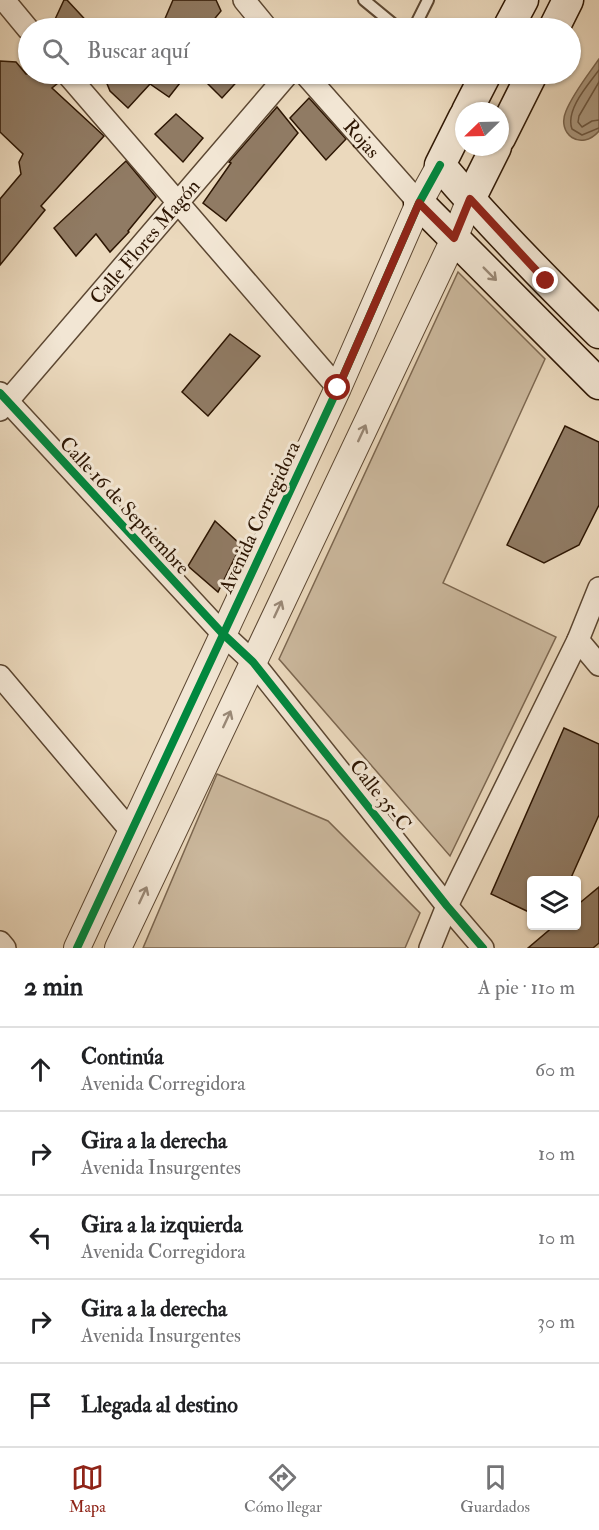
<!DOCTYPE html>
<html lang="es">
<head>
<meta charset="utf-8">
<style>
	body { margin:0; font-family:"IM FELL Double Pica",serif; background:#f6f6f6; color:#202124 }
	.controls { position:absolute; right:18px; bottom:18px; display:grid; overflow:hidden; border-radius:6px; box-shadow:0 2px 4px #0004 }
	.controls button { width:54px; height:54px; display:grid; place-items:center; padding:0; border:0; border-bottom:2px solid #e0e0e0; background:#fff; color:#202124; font:30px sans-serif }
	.compass { position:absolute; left:455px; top:102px; width:54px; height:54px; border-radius:50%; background:#fff; box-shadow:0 2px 4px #0004; rotate:247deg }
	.stop { position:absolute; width:18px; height:18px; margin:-14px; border:4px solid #8f2418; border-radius:50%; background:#fff }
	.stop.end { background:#8f2418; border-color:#fff; box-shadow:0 2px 6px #0008 }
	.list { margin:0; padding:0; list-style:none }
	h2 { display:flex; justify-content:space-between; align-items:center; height:78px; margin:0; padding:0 24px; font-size:26px }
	h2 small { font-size:20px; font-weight:400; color:#757577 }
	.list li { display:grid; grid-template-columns:39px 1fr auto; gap:18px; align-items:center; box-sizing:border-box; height:84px; padding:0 24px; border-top:2px solid #e0e0e0 }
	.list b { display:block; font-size:22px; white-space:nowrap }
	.list p { margin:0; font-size:20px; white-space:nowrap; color:#757577 }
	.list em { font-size:20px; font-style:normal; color:#757577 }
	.icon { flex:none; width:33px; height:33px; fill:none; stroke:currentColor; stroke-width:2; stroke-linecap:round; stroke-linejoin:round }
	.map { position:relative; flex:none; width:599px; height:948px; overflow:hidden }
	.search { position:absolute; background:#fff; box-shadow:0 2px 4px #0004; left:18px; right:18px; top:18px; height:66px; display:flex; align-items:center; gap:15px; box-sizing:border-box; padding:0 21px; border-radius:33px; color:#757577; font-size:22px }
	.sheet { height:498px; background:#fff }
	nav { display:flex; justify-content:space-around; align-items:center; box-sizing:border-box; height:84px; border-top:2px solid #e0e0e0; background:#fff; font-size:16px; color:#757577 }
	nav a { display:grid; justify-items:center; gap:3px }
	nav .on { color:#8f2418 }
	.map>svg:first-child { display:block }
</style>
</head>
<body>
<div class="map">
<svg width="599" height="948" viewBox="0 0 599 948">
	<rect width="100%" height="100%" fill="#ebd9bd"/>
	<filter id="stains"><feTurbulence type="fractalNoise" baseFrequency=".00333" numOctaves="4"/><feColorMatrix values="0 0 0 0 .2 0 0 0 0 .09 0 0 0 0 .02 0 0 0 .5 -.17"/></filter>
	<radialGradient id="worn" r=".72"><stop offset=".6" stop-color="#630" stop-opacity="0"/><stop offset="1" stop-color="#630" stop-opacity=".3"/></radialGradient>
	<g fill="#cbb89d" stroke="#7c6750" stroke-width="1.5">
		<path d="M458,272l87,87 -102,224 113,54 -106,219 -171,-197z"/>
		<path d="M217,774l111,47 92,92 -15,35h-262z"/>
	</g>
	<path fill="#aa977e" stroke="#78634d" stroke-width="1.5" d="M599,59v72c-18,21 -43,3 -33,-20 8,-19 22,-36 33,-52z"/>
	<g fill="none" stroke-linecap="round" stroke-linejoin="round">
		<g stroke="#6c5640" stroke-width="1.5">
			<path d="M599,70c-11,15 -34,40 -27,59l10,6 17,-7"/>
			<path d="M599,82l-20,34 -1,6 4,5 10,-6 7,-1"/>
		</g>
	</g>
	<g fill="#907b64" stroke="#2d1603" stroke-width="1.5">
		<path d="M64,0h3l26,28h-42z"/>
		<path d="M173,0h43l5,11 -14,17h-46z"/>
		<path d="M0,61l16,1 10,12h29l3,9 -6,5 52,48 -63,70 4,4 -45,55v-66l21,-25 -2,-12 4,-8 -23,-22z"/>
		<path d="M103,74h84l-18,23 -19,-13 -22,24 -18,-17z"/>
		<path d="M198,74h46l-22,24z"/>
		<path d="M309,98l37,41 -20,21 -36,-42z"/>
		<path d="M277,107l21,26 -72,88 -23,-18 28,-40 -2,-1z"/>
		<path d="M176,114l27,24 -20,24 -28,-28z"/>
		<path d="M126,161l30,36 -28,34 1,1 -19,20 -14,-18 -20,22 -22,-28z"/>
		<path d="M230,334l30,22 -52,60 -26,-24z"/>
		<path d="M565,426l34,16v63l-20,40 -35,18 -37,-18z"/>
		<path d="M215,521l26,24 -23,47 -30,-26z"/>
		<path d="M564,728l35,16v71l-29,65h-39v33l-40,-19z"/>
		<path d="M599,887v56l-6,5h-65l26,-22h22v-20z"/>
	</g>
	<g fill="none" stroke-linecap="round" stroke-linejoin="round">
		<defs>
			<g id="service">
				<path d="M364,0l34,28"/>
				<path d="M414,28l14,-28"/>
			</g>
			<g id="minor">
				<path d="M4,0l24,29"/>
				<path d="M244,0l23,28"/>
				<path d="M67,74l271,314"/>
				<path id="s1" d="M305,74l114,129"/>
				<path d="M0,393l222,240 31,29 194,244 36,42"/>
				<path id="s2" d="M0,410l288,-336"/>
				<path d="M578,640l21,25"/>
				<path d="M0,676l131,155"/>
				<path d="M0,942l5,6"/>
				<path d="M430,948l17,-42 131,-266 21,-52"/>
			</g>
			<g id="tertiary">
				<path d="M77,948l261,-560 81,-185 21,-38"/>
				<path d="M118,948l336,-709 16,-40"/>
			</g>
			<g id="secondary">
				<path d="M508,28l15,-28"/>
				<path d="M554,28l14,-28"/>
				<path d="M467,111l19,-37"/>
				<path d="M464,117l-24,48c50,59 104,114 159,168"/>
				<path d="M500,138l32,-64"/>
				<path d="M470,199l26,-52"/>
				<path d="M419,203l180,181"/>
			</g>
		</defs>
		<use href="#service" stroke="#5c4732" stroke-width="14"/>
		<use href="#minor" stroke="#5c4732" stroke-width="24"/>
		<use href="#tertiary" stroke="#5c4732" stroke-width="28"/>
		<use href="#secondary" stroke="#2d1603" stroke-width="33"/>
		<use href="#service" stroke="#f2e6d4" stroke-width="10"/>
		<use href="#minor" stroke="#f2e6d4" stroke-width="21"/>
		<use href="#tertiary" stroke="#f2e6d4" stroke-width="26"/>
		<use href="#secondary" stroke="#f2e6d4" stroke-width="30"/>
		<defs>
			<g id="cycleway">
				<path d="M0,393l222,240 31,29 194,244 36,42"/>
				<path d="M77,948l261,-560 81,-185 21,-38"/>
			</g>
		</defs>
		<use href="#cycleway" stroke="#f2e6d4" stroke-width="11"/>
		<use href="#cycleway" stroke="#00873e" stroke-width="8"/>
	</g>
	<defs><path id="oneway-shaft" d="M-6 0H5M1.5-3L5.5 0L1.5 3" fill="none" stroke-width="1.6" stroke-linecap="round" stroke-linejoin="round" transform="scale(1.5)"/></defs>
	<g stroke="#998876">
		<use href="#oneway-shaft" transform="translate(490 274) rotate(45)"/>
		<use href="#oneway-shaft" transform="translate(362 433) rotate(-65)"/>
		<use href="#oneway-shaft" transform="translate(278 609) rotate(-65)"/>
		<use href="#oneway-shaft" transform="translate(227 719) rotate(-65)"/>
		<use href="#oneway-shaft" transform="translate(143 895) rotate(-65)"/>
	</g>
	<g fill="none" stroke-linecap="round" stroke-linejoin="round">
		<path stroke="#8f2418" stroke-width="8" d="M338,388l81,-185 35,35 16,-39 76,82"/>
	</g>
	<g text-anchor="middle" stroke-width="6" stroke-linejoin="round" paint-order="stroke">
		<g font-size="20" fill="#2d1603" stroke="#f2e6d4">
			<text dy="7" stroke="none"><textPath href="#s1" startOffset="86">Rojas</textPath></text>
			<text dy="7" stroke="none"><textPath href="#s2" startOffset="222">Calle Flores Magón</textPath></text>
			<text transform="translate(125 505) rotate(47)" y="7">Calle 16 de Septiembre</text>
			<text transform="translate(259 517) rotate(-65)" y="7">Avenida Corregidora</text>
			<text transform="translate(381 795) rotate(51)" y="7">Calle 35-C</text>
		</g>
	</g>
	<rect width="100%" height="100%" filter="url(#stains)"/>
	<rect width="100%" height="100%" fill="url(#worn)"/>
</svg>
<div class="controls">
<button><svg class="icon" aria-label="layers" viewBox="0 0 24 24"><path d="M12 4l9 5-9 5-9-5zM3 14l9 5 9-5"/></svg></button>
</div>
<svg class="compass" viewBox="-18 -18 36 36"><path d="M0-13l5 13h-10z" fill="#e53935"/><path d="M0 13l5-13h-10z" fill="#757577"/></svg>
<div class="stop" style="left:338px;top:388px"></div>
<div class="stop end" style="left:546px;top:281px"></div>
<div class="search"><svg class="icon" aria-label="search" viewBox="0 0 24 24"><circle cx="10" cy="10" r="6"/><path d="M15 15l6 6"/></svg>Buscar aquí</div>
</div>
<section class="sheet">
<h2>2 min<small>A pie · 110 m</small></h2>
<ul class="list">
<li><svg class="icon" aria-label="ahead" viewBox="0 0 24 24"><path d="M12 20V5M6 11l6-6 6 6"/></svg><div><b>Continúa</b><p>Avenida Corregidora</p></div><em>60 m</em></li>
<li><svg class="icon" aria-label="right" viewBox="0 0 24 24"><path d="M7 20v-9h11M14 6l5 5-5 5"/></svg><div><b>Gira a la derecha</b><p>Avenida Insurgentes</p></div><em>10 m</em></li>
<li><svg class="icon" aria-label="left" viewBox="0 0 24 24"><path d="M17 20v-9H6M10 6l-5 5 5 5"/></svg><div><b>Gira a la izquierda</b><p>Avenida Corregidora</p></div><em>10 m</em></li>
<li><svg class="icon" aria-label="right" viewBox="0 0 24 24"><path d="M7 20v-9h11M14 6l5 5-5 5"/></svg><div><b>Gira a la derecha</b><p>Avenida Insurgentes</p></div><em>30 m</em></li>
<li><svg class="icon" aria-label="arrive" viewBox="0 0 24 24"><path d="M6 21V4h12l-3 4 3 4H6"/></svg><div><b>Llegada al destino</b></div></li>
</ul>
</section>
<nav>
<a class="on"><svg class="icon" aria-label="map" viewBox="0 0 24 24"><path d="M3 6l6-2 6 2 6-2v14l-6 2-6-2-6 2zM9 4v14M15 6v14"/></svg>Mapa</a>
<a><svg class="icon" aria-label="directions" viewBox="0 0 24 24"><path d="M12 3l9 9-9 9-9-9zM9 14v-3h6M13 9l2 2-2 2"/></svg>Cómo llegar</a>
<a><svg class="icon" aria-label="saved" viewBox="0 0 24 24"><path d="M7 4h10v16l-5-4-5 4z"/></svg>Guardados</a>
</nav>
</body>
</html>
